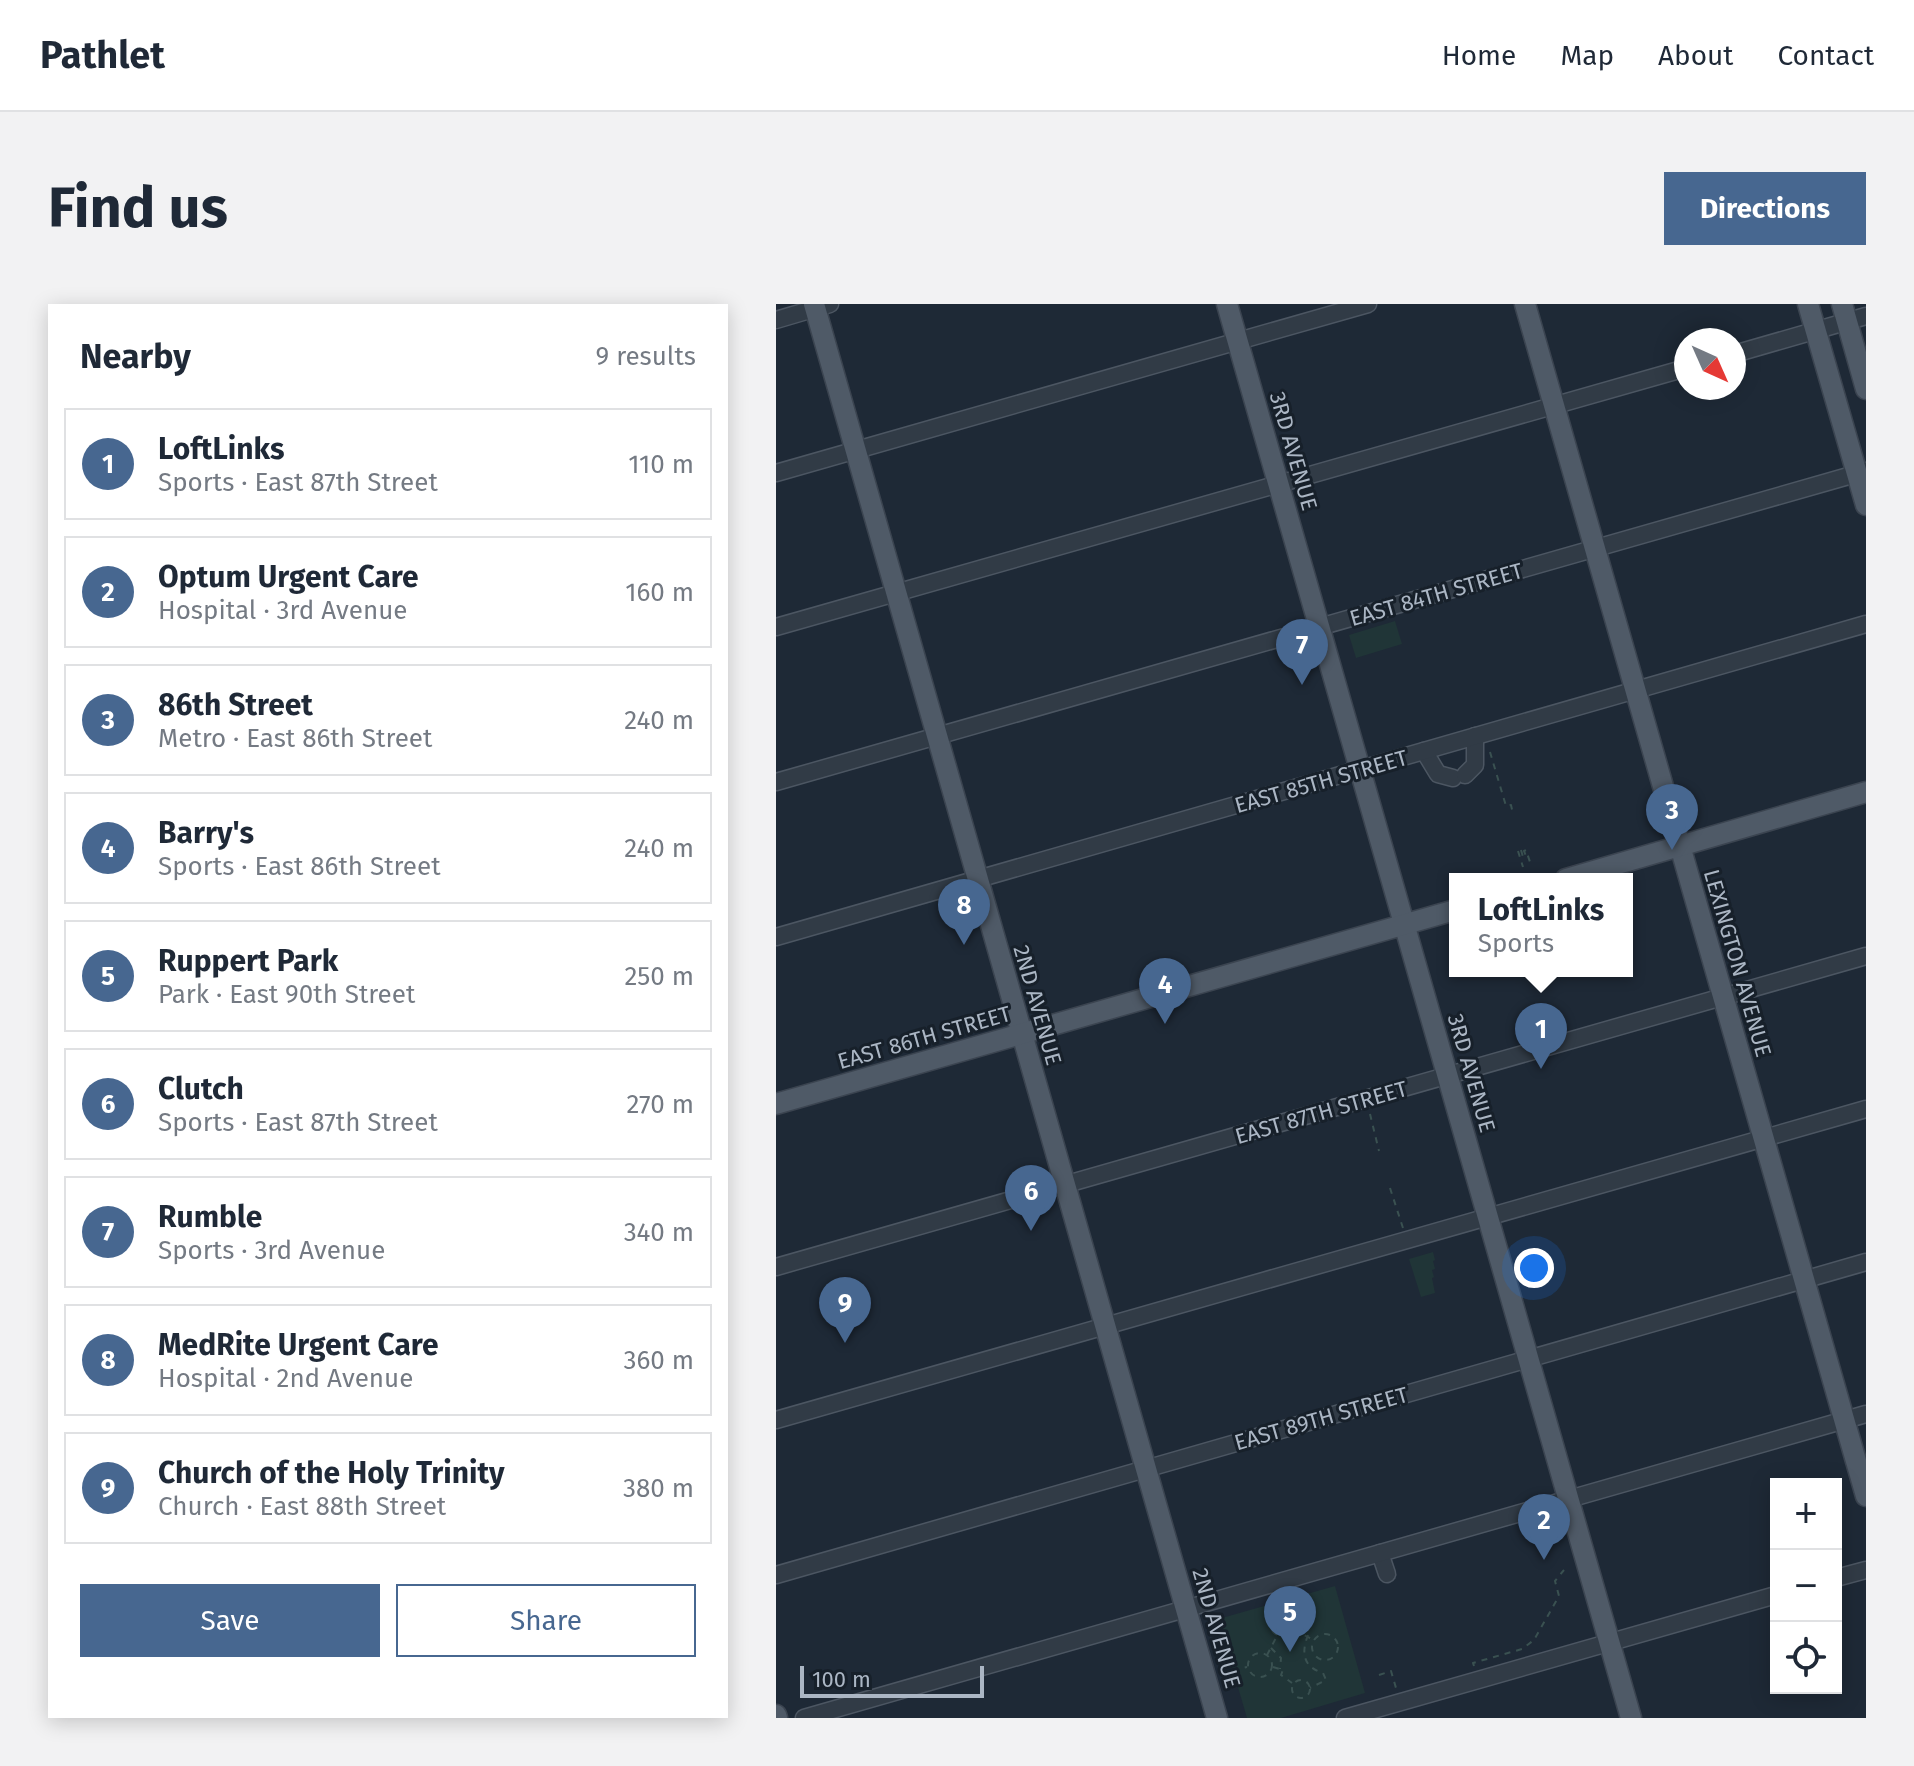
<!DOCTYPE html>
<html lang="en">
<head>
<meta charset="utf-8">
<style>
	body { margin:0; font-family:"Fira Sans",sans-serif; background:#f2f2f3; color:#1f2937 }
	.controls { position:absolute; right:24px; bottom:24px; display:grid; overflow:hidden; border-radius:0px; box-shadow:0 4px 20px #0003 }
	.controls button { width:72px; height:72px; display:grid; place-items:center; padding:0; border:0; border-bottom:2px solid #e0e1e3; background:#fff; color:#1f2937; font:40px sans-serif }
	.compass { position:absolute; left:898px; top:24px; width:72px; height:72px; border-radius:50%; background:#fff; box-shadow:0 4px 20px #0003; rotate:135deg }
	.scale { position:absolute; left:24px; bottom:20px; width:184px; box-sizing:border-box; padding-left:8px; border:4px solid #abb6c4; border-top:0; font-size:22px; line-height:28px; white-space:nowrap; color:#abb6c4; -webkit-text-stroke:6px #17202a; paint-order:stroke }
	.you { position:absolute; left:758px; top:964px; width:28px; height:28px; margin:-20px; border:6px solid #fff; border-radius:50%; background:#1a73e8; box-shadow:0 0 0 12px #1a73e833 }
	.badge { display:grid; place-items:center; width:52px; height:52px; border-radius:50%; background:#476790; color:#fff; font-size:26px; font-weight:700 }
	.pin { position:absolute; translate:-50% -66px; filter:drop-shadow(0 2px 4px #0008) }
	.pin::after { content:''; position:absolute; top:42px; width:28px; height:24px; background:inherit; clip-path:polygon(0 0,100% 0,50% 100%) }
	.popup { position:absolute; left:673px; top:569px; width:184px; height:104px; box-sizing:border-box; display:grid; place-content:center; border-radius:0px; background:#fff; filter:drop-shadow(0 2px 6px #0005); font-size:26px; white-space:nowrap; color:#747a83 }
	.popup b { font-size:30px; color:#1f2937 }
	.popup::after { content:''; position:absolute; left:50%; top:100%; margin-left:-16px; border:16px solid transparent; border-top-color:#fff }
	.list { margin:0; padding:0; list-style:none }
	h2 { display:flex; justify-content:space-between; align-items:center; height:104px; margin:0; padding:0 32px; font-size:34px }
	h2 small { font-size:26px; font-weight:400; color:#747a83 }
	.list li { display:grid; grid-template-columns:52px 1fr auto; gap:24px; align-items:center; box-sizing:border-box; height:112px; margin:0 16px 16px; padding:0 16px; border:2px solid #e0e1e3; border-radius:0px }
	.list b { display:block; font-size:30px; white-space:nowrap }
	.list p { margin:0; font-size:26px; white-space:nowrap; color:#747a83 }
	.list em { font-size:26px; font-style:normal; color:#747a83 }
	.actions { display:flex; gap:16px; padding:24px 32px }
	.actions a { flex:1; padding:18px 0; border:2px solid #476790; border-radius:0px; text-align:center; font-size:28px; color:#476790 }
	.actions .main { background:#476790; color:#fff }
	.icon { flex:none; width:44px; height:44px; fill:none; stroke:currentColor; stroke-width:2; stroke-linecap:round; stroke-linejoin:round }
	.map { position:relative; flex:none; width:1090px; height:1414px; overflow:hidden; border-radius:0px }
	header { display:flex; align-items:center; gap:48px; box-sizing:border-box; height:112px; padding:0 40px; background:#fff; border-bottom:2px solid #e0e1e3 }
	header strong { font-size:38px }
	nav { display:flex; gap:44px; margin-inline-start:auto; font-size:28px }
	.intro { display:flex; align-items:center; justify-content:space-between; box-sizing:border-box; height:192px; padding:0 48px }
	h1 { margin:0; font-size:56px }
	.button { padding:20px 36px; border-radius:0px; background:#476790; color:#fff; font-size:28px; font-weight:700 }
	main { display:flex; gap:48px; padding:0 48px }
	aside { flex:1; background:#fff; border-radius:0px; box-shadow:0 4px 20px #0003 }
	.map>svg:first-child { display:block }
</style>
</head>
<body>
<header>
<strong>Pathlet</strong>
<nav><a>Home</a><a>Map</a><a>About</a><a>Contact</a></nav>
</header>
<div class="intro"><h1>Find us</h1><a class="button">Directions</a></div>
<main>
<aside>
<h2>Nearby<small>9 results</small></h2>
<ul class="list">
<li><span class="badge">1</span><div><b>LoftLinks</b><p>Sports · East 87th Street</p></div><em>110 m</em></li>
<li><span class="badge">2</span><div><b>Optum Urgent Care</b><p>Hospital · 3rd Avenue</p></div><em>160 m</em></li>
<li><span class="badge">3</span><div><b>86th Street</b><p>Metro · East 86th Street</p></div><em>240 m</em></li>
<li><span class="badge">4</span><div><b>Barry's</b><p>Sports · East 86th Street</p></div><em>240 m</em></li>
<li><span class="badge">5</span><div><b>Ruppert Park</b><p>Park · East 90th Street</p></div><em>250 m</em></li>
<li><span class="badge">6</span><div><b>Clutch</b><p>Sports · East 87th Street</p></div><em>270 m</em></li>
<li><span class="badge">7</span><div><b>Rumble</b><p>Sports · 3rd Avenue</p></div><em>340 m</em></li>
<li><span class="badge">8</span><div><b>MedRite Urgent Care</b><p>Hospital · 2nd Avenue</p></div><em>360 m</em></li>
<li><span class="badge">9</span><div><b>Church of the Holy Trinity</b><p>Church · East 88th Street</p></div><em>380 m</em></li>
</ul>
<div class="actions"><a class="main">Save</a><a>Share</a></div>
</aside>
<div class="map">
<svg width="1090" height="1414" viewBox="0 0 1090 1414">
	<rect width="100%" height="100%" fill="#1e2936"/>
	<g fill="#203537">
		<path d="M619,317l7,23 -46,14 -7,-23z"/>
		<path d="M657,948l2,8 -2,1 2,8 -3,1 2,7 -2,1 3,15 -14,4 -12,-38z"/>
		<path d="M559,1282l30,107 -84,25h-34l-28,-96 3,-4z"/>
	</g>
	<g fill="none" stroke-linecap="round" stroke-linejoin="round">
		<defs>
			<g id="minor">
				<path d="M0,16l54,-16"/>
				<path d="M958,50l132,-38"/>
				<path d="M0,169l592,-169"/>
				<path d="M0,323l910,-259"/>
				<path d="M648,447l14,23 15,4"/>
				<path d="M689,471l10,-10v-29"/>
				<path d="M0,478l1090,-311"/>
				<path d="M0,633l1090,-313"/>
				<path d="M0,963l1090,-311"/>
				<path d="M0,1116l1090,-311"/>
				<path d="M604,1249l7,21"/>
				<path d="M0,1271l1090,-313"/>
				<path d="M1060,1274l30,-8"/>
				<path d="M28,1414l1062,-304"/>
				<path d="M569,1414l431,-123"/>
			</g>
			<g id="major">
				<path d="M38,0l403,1414"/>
				<path d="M451,0l404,1414"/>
				<path d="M749,0l341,1192"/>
				<path d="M1032,0l58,201"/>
				<path d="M1066,0l24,85"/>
				<path d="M790,575l300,-87"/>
				<path d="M0,800l679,-194"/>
				<path d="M0,1411l1,3"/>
			</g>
		</defs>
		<use href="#minor" stroke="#4c5662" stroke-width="19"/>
		<use href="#major" stroke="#3b4450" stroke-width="23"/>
		<g stroke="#3a5151" stroke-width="2" stroke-dasharray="6 6" stroke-linecap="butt">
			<path d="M714,448l16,54 5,-1 2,9"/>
			<path d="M745,546l2,7 3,-1 -2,-5 2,-1 5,15"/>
			<path d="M742,547l5,16"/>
			<path d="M594,810l9,37"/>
			<path d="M614,884l13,40"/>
			<path d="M496,1297l4,12"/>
			<circle cx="506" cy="1320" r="12"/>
			<path d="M518,1326l18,9"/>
			<circle cx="549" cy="1343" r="13"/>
			<path d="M532,1331c-7,18 -5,32 15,38l3,7 -16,8"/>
			<path d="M495,1344l10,10 -1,11"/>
			<circle cx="484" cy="1361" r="12"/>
			<path d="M491,1351l10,-19"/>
			<path d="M698,1362l-1,-3 49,-14 12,-9 25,-44 -4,-15 9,-11"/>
			<path d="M497,1363l10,3 -2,5 11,8"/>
			<path d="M457,1366l14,-3"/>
			<path d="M603,1371l12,-4 5,17"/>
			<circle cx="525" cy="1385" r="9"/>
		</g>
		<use href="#minor" stroke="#313b46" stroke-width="16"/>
		<use href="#major" stroke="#4f5a67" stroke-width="20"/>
	</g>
	<g text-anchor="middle" stroke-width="6" stroke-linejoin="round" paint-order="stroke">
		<g font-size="22" fill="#abb6c4" stroke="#17202a">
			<text transform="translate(518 147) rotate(74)" y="8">3RD AVENUE</text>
			<text transform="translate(660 290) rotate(-16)" y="8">EAST 84TH STREET</text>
			<text transform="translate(545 477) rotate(-16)" y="8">EAST 85TH STREET</text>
			<text transform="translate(962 659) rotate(74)" y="8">LEXINGTON AVENUE</text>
			<text transform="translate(262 701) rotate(74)" y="8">2ND AVENUE</text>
			<text transform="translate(148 733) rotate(-16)" y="8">EAST 86TH STREET</text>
			<text transform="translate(696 769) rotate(74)" y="8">3RD AVENUE</text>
			<text transform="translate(545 808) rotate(-16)" y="8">EAST 87TH STREET</text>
			<text transform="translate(545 1114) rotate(-16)" y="8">EAST 89TH STREET</text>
			<text transform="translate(441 1324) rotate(74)" y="8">2ND AVENUE</text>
		</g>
	</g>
</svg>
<div class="controls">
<button>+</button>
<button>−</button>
<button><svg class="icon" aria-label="locate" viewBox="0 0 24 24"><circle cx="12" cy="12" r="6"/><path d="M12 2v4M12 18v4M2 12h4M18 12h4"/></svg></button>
</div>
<svg class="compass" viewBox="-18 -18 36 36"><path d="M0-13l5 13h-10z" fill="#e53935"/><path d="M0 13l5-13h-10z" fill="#747a83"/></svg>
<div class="scale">100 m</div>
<div class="you"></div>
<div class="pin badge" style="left:765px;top:765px">1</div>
<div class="popup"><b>LoftLinks</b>Sports</div>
<div class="pin badge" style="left:768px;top:1256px">2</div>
<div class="pin badge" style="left:896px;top:546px">3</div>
<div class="pin badge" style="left:389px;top:720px">4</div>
<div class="pin badge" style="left:514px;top:1348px">5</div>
<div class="pin badge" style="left:255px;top:927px">6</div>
<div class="pin badge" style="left:526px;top:381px">7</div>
<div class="pin badge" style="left:188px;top:641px">8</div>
<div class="pin badge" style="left:69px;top:1039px">9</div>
</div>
</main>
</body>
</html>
